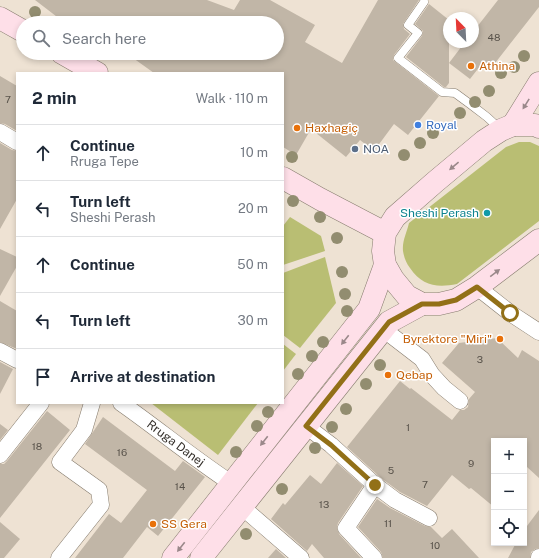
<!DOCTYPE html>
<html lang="en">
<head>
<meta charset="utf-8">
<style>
	body { margin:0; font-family:"Public Sans",sans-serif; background:#f2f2f3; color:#1f2937 }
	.controls { position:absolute; right:12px; bottom:12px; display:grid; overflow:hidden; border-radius:0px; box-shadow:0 2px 6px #0003 }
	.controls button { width:36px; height:36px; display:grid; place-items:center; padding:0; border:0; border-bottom:1px solid #e0e1e3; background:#fff; color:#1f2937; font:20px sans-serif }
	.compass { position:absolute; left:443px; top:12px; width:36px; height:36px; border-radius:50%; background:#fff; box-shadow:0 2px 6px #0003; rotate:336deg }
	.stop { position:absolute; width:12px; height:12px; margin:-9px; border:3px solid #927017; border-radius:50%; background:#fff }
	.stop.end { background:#927017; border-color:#fff; box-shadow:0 1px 4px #0008 }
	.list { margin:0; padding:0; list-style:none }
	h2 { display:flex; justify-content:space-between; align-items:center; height:52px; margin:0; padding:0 16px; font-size:17px }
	h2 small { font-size:13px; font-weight:400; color:#747a83 }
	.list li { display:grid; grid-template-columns:26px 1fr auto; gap:12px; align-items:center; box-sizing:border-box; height:56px; padding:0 16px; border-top:1px solid #e0e1e3 }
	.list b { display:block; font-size:15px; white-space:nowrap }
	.list p { margin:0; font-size:13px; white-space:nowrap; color:#747a83 }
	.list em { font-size:13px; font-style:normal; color:#747a83 }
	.icon { flex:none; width:22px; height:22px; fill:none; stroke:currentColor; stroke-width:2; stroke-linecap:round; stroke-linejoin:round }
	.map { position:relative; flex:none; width:539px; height:558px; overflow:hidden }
	.search { position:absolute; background:#fff; box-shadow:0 2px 6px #0003; left:16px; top:16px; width:268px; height:44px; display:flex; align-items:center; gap:10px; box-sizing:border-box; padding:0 14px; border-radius:22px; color:#747a83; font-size:15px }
	.panel { position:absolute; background:#fff; box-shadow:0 2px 6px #0003; left:16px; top:72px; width:268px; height:332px; border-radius:0px }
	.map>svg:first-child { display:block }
</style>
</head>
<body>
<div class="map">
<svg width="539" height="558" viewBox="0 0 539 558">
	<rect width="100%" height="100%" fill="#eee2d3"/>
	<g fill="#b9be73">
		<path d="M519,142h11l9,4v75l-82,63c-20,4 -35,2 -47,-16 -4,-5 -6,-11 -7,-17 -1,-10 4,-19 6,-28l97,-76z"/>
		<path d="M290,217l31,19 4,15 -42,14v-39z"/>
		<path d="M325,257l11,46 -36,45 -17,-13v-62z"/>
		<path d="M283,344l13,10 -13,17z"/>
		<path d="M151,403h107l-40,52z"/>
	</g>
	<g fill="#c1b6a7">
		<path d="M35,0h172l27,10 6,-10h30l45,25 -10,17 37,21 36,-63h41l-16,24 1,5 6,5 -16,21 -1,5 46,36 -31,39 -14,-11 -20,27 -14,-11 -14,17 -35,-28 -15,26 -13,-8v-74h-129l-28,-20h151v-30h-212z"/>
		<path d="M498,0h41v7l-47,60 -8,-6 -14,18 -21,-16v20l-3,4h-2l-38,-30 16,-21 1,-5 -8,-7 14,-20 20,16v43l16,-21h8v-10z"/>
		<path d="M0,76l17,10v45l-12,-7 -5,-1z"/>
		<path d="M0,143l12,7 5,1v48l-17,30z"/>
		<path d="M0,249l17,8v9l-17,30z"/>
		<path d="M0,301l17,10v38l-17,-7z"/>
		<path d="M497,338l21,20 4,-8 17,11v117l-12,-11 -3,4v-30h-30v66l-23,-19 -2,1 -17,-14 -25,31 -27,-14 -19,-14 -34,-31 53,-66 10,8 1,-1 41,32 8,-10h4l4,-3 1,-8 6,-7 -33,-29 17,-20z"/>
		<path d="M0,362l13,7 -13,25z"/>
		<path d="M47,411l23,19 -70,88v-54h4l3,-3z"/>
		<path d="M103,417l72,54 8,-10 22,16 -47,59 -11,-9 -24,31h-48l34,-44 12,9 26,-33 -62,-46z"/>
		<path d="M0,424l8,6 -8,10z"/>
		<path d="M337,463l26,23 -25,37 -1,4 2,7 22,24h-37l-12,-14 -5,7 -36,-32 12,-16 2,2 25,-30 11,9z"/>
		<path d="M377,499l13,9 35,18 6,1 11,11 10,-9 27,29h-96l-2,-6 -23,-25z"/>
		<path d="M539,510v38l-4,1 -4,3 -1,6h-22l8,-15h8v-13z"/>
		<path d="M0,522l20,17 -16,19h-4z"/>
		<path d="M276,549l10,9h-18z"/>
	</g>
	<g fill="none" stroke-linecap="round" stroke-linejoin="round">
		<defs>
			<path id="lane" d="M424,2l-16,23 10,8 -20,25 44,34 13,1 15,11 17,13 13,12"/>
			<g id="street">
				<path d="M0,132l17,10"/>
				<path d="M477,287l33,26 29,19"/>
				<path d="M383,329l39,30 10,16 12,13 16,13"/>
				<path d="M0,351l17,9"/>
				<path id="s1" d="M121,403c37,26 72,55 110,80"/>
				<path d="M306,426l25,19 44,40 20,15 34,18"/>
				<path d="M0,455l41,-52"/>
				<path d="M242,507l59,51"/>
				<path d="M59,558l42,-53 -2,-15 -39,-28 24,-32 8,-27"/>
				<path d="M374,558l-28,-30 29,-43"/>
				<path d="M539,558v-1"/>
			</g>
			<g id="secondary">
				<path d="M0,18l23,13"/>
				<path d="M62,53l35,20"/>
				<path d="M513,125l26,-42"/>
				<path d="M539,127l-4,-2h-22l-12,5 -17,11 -49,41 -40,35 -10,16 -2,18 2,14 8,14 14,17 15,8h17l17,-4 21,-13 62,-47"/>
				<path d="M283,178l37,21 65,34"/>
				<path d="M173,558l196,-249 16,-44"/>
				<path d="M201,558l188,-236 33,-18"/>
			</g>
		</defs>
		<use href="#lane" stroke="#867c6e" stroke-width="9"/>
		<use href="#street" stroke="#867c6e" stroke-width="17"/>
		<use href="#secondary" stroke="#867c6e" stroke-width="23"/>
		<use href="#lane" stroke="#fff" stroke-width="8"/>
		<use href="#street" stroke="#fff" stroke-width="16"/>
		<use href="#secondary" stroke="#fedfe8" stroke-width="22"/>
	</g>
	<g fill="#928d70">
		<circle cx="35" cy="12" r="6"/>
		<circle cx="524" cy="56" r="6"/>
		<circle cx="514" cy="67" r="6"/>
		<circle cx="501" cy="73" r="6"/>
		<circle cx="489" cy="91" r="6"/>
		<circle cx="475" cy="102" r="6"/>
		<circle cx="460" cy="113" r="6"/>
		<circle cx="433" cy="133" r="6"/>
		<circle cx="420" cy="143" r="6"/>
		<circle cx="404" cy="155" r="6"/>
		<circle cx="292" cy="157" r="6"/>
		<circle cx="293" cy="201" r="6"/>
		<circle cx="320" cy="217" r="6"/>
		<circle cx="337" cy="238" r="6"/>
		<circle cx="342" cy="272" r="6"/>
		<circle cx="345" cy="294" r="6"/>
		<circle cx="347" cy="311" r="6"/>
		<circle cx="323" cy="342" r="6"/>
		<circle cx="312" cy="356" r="6"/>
		<circle cx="380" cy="365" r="6"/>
		<circle cx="298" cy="374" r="6"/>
		<circle cx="366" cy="384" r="6"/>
		<circle cx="346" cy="409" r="6"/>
		<circle cx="268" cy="412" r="6"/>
		<circle cx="257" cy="426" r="6"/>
		<circle cx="332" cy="427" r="6"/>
		<circle cx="315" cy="448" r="6"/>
		<circle cx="236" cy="452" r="6"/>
		<circle cx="282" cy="489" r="6"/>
		<circle cx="246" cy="534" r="6"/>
	</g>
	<defs><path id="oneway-solid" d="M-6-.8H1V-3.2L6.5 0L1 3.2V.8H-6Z"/></defs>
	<g fill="#9a888a">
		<use href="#oneway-solid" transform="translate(526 104) rotate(122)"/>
		<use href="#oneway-solid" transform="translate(454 166) rotate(140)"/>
		<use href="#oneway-solid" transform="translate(495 273) rotate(-37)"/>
		<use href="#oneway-solid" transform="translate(345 340) rotate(128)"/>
		<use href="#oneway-solid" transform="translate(264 441) rotate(128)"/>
		<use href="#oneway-solid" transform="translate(181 547) rotate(128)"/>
	</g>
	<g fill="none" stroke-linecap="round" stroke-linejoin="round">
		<path stroke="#927017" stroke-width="5" d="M375,485l-44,-40 -25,-19 83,-104 33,-18h17l17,-4 21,-13 33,26"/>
	</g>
	<g fill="#e8710a" stroke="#fff" stroke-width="1.5">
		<circle cx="471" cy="66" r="4"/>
		<circle cx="297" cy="128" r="4"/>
		<circle cx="500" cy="339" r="4"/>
		<circle cx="388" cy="375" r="4"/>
		<circle cx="153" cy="524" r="4"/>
	</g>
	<circle fill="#3f7fe0" stroke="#fff" stroke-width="1.5" cx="418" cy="125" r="4"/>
	<circle fill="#5c6f8a" stroke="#fff" stroke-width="1.5" cx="355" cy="149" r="4"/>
	<circle fill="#0f9aa8" stroke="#fff" stroke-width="1.5" cx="487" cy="213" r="4"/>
	<g text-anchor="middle" stroke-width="3" stroke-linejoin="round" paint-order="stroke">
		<g font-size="10" fill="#58524a">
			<text x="494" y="41">48</text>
			<text x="8" y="103">7</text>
			<text x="480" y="363">3</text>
			<text x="408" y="431">1</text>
			<text x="37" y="450">18</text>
			<text x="122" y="456">16</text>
			<text x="471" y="467">9</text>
			<text x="391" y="474">5</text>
			<text x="425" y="488">7</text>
			<text x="180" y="490">14</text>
			<text x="324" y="508">13</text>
			<text x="388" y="527">11</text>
			<text x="435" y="549">10</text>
		</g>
		<g font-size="12" fill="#c56008" stroke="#fff" text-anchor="start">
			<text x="479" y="70">Athina</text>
			<text x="305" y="132">Haxhagiç</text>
			<text x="492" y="343" text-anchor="end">Byrektore "Miri"</text>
			<text x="396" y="379">Qebap</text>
			<text x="161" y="528">SS Gera</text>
		</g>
		<g font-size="12" fill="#366cbe" stroke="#fff" text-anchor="start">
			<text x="426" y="129">Royal</text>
		</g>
		<g font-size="12" fill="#4e5e75" stroke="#fff" text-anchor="start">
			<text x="363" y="153">NOA</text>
		</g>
		<g font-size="12" fill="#0d838f" stroke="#fff" text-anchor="end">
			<text x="479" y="217">Sheshi Perash</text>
		</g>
		<g font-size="12" fill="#35302b" stroke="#fff">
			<text dy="4" stroke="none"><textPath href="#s1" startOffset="68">Rruga Danej</textPath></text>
		</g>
	</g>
</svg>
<div class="controls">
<button>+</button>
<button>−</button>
<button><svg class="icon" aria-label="locate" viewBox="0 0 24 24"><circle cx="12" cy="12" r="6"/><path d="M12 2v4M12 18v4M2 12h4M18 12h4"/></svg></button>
</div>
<svg class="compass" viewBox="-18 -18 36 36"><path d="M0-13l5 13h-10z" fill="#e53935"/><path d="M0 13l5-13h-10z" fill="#747a83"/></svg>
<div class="stop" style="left:510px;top:313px"></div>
<div class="stop end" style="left:375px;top:485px"></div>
<div class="search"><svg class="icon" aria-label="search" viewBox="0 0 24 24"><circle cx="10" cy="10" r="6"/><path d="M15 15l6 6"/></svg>Search here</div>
<section class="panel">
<h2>2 min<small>Walk · 110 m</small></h2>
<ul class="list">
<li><svg class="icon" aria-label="ahead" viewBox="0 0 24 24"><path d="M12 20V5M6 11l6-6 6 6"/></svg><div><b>Continue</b><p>Rruga Tepe</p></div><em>10 m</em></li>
<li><svg class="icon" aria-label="left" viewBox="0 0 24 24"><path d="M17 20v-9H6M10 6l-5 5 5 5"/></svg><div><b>Turn left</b><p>Sheshi Perash</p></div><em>20 m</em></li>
<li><svg class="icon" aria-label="ahead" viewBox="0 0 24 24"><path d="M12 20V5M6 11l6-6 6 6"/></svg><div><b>Continue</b></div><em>50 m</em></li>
<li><svg class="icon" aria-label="left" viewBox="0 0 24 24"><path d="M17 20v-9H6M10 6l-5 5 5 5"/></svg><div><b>Turn left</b></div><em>30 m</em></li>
<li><svg class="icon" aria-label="arrive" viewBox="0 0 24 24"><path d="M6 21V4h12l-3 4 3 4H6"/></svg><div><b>Arrive at destination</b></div></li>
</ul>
</section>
</div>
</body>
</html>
